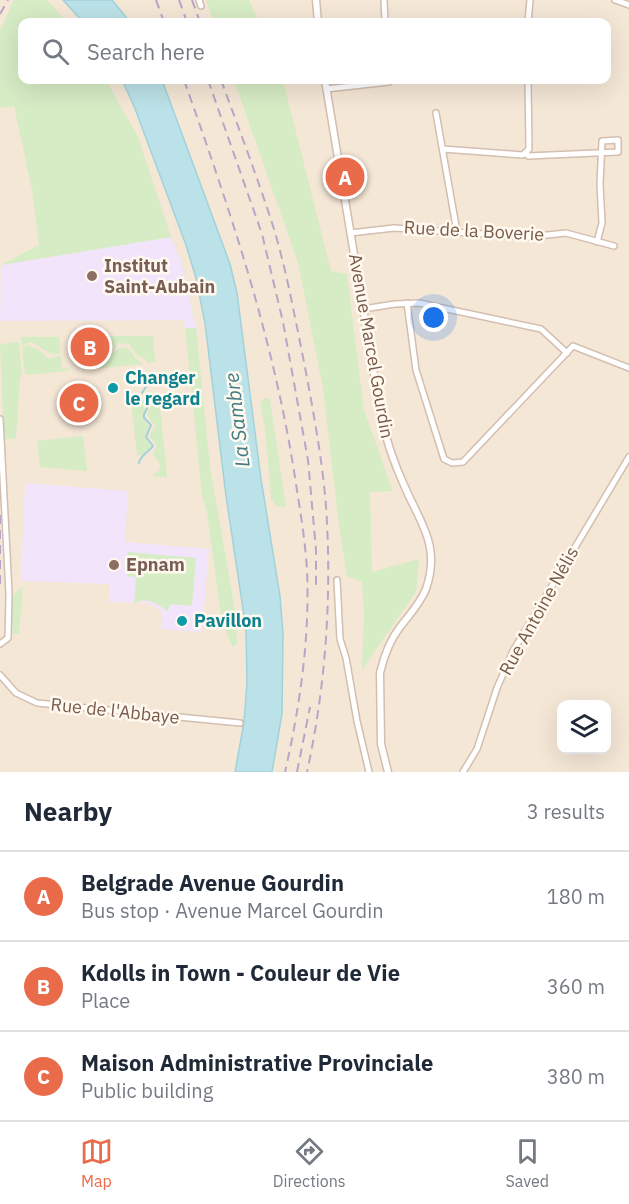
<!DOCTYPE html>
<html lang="en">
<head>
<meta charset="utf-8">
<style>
	body { margin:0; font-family:"IBM Plex Sans",sans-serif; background:#f6f6f7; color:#1f2937 }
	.controls { position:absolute; right:18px; bottom:18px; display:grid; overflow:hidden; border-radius:12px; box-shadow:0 6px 24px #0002 }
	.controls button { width:54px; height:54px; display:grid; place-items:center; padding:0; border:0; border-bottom:2px solid #e0e1e3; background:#fff; color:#1f2937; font:30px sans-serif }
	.you { position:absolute; left:434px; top:318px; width:21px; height:21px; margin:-15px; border:4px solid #fff; border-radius:50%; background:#1a73e8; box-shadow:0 0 0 9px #1a73e833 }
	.badge { display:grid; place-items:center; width:39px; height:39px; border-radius:50%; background:#ea6b4a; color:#fff; font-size:20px; font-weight:700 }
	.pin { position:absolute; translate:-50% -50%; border:3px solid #fff; box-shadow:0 2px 6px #0006 }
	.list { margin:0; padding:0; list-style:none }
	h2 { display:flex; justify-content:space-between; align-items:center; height:78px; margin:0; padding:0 24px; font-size:26px }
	h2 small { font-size:20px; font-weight:400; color:#747a83 }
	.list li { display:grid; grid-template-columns:39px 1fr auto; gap:18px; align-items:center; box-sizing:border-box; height:90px; padding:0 24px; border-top:2px solid #e0e1e3 }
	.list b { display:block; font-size:22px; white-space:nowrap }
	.list p { margin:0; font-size:20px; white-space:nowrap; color:#747a83 }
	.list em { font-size:20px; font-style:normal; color:#747a83 }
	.icon { flex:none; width:33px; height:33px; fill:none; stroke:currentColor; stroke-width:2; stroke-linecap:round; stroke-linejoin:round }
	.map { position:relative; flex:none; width:629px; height:772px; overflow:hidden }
	.search { position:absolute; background:#fff; box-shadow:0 6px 24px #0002; left:18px; right:18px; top:18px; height:66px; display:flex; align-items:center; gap:15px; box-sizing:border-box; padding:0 21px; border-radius:12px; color:#747a83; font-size:22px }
	.sheet { height:348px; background:#fff }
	nav { display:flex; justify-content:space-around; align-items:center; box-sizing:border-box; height:84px; border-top:2px solid #e0e1e3; background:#fff; font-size:16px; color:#747a83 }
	nav a { display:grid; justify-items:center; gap:3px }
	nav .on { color:#ea6b4a }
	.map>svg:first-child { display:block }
</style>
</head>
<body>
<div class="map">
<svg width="629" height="772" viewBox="0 0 629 772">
	<rect width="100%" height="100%" fill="#fdf5e8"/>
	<path fill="#f5e7d6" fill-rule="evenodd" d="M0,0h629v772h-629zM22,22h584v58h-584zM562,704h44v46h-44z"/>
	<g fill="#f2e4fa">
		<path d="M171,237l10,24 15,67h-11l-1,-8 -184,1 1,-56z"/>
		<path d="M25,483l103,8 -3,51 84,7 -7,83 -41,-3 1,-17 -13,-9 -40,-1 1,-18 -89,-3z"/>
	</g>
	<g fill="#d6ecc5">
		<path d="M14,0h33l20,22h-45v58h84l32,57 33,100 -170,28 38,-20 -7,-55 -18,-84 -14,2v-77z"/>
		<path d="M206,0h43l10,22h-45z"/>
		<path d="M234,80h49l48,191 16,3 17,136 29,81 -23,1 2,80 47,-13 -3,33 -54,78 2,-57 -2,-31 -15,-6 -8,-50 -16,-137 -25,-126z"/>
		<path d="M185,328h11l14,139 26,149 1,28 -5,3 -11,-31 -14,-103 -5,-18z"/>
		<path d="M85,336h68l2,26 -8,1 -1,-3 -10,-6 -7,-10 -12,-1 -1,5 -17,13 -2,-11 -10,1z"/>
		<path d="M21,337h38l2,16 -10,1 -19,-12 -7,2 -3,3z"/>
		<path d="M19,342l3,35h-2l-4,61 -12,2 -4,-96z"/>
		<path d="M27,345l12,5 10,9 12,-4 1,14 7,-1v3l-44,4 -3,-26z"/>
		<path d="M123,347l7,3 5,8 8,6 -60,6 -1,-3 7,-2 -2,-12h8l1,10 2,2 18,-15z"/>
		<path d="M159,397l8,80 -15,-1 7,-6 1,-6 -7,-10 4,-9 -8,-9 6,-10 -8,-11 5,-11 -7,-6z"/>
		<path d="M143,398l-1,3 6,5 -5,7v6l6,7 -3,6 -1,6 7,8 -6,7 -9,3 -6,-55z"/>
		<path d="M264,398l6,1 16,108h-8l-7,-8 -6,-71 -5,-24z"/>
		<path d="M83,436l4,35 -47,-4 -3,-26z"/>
		<path d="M128,552l68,6 -4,48 -21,-2 -4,7c-12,-9 -19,-14 -33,-8l2,-26 -9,-1z"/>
		<path d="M23,587l-4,47h-6c-1,-16 -7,-40 10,-47z"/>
	</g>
	<g fill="#bbe2e8" stroke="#a1d2da" stroke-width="1.5">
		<path d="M63,0h49l18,22h-47z"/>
		<path d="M122,80h40l68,184 7,29 24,186 19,117 3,38 -1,80 -10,58h-37l9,-50 3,-39 -1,-54 -20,-133 -21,-173 -9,-45 -10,-33 -52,-139z"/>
	</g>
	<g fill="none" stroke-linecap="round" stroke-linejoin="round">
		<g stroke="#a1d2da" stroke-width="2">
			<path d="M141,381l6,4 -5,8"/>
			<path d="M139,463c1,-8 10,-11 14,-17l-7,-9 5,-12 -7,-7v-4l5,-9 -7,-5"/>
		</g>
		<defs>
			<g id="minor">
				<path d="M199,0l2,6"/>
				<path d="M384,0l1,22"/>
				<path d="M615,0l14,5"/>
				<path d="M528,22l2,-22"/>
				<path d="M326,89l63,-7v-2"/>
				<path d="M436,113l21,119"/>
				<path d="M443,149l80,6 3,-3"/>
				<path d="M526,152l2,4 90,-4v-12l-16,1 -2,43 2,39 -5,19"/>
				<path d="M526,152l3,-3 -1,-69"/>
				<path d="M350,233l44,-5 134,9 38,-4 48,13"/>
				<path d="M407,303l9,67 28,89 8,4 11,-1 110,-116 56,22"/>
				<path d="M363,309l32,-5 24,-1 122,26 26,24"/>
				<path d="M0,419l9,174 -1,45 -8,6"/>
				<path d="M337,580l3,59 6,19 11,63 12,51"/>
				<path d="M0,675l16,18 21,10 203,20"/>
				<path d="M463,772l14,-23 20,-61 16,-37 116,-194"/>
			</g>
			<g id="tertiary">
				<path d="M316,0l2,22"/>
				<path d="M325,80l56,336c5,24 13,47 23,69 16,38 37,60 22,104 -6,15 -16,25 -26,38 -10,13 -16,29 -20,46l1,71 7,28"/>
			</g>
		</defs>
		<use href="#minor" stroke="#d3beb0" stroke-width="8"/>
		<use href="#tertiary" stroke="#d3beb0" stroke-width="9"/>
		<use href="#minor" stroke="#fff" stroke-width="5"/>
		<use href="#tertiary" stroke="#fff" stroke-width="6"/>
		<g stroke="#b8a5c8" stroke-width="2" stroke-dasharray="9 6" stroke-linecap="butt">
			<path d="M156,0l8,22"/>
			<path d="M179,0l8,22"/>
			<path d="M192,0l8,22"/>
			<path d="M0,14l8,-14"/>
			<path d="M184,80c46,130 88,254 110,391 5,33 11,66 13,99 3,67 -7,136 -22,202"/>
			<path d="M208,80l54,154 21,88 25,138 8,90v38"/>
			<path d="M221,80c18,49 37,99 53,149 13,44 21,89 30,133 9,48 18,95 22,144 6,88 0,179 -19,266"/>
			<path d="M0,515v74"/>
			<path d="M297,772l13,-65"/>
		</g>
	</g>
	<g fill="#8d6e63" stroke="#fff9ef" stroke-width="2">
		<circle cx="92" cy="276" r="6"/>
		<circle cx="114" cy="565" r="6"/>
	</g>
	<g fill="#0f9aa8" stroke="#fff9ef" stroke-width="2">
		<circle cx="113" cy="388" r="6"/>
		<circle cx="182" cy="621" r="6"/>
	</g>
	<g text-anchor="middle" stroke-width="5" stroke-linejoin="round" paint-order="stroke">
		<g font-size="18" fill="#795a4a" stroke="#fff9ef">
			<text transform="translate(474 231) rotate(3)" y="6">Rue de la Boverie</text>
			<text transform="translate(371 346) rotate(80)" y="6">Avenue Marcel Gourdin</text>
			<text transform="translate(539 611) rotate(-61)" y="6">Rue Antoine Nélis</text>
			<text transform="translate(115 711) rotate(6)" y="6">Rue de l'Abbaye</text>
		</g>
		<g font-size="18" font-weight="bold" fill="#785e54" stroke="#fff9ef" text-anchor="start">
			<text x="104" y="272">Institut<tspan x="104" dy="21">Saint-Aubain</tspan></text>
			<text x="126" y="571">Epnam</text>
		</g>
		<g font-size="18" font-weight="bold" fill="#0d838f" stroke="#fff9ef" text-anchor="start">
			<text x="125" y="384">Changer<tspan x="125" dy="21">le regard</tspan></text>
			<text x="194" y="627">Pavillon</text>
		</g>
		<g font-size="20" font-style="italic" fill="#407b86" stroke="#fff9ef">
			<text transform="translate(237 420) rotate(-97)" y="7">La Sambre</text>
		</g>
	</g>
</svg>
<div class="controls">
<button><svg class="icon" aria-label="layers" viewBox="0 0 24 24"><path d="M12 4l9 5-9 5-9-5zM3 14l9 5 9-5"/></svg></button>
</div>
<div class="you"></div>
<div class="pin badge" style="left:345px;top:177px">A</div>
<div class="pin badge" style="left:90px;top:347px">B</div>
<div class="pin badge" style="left:79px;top:403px">C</div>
<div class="search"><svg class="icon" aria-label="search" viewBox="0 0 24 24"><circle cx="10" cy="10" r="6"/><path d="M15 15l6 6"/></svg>Search here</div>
</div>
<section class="sheet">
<h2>Nearby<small>3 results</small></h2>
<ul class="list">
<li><span class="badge">A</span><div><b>Belgrade Avenue Gourdin</b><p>Bus stop · Avenue Marcel Gourdin</p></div><em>180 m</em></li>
<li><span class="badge">B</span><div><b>Kdolls in Town - Couleur de Vie</b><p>Place</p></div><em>360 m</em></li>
<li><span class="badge">C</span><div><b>Maison Administrative Provinciale</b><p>Public building</p></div><em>380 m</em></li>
</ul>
</section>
<nav>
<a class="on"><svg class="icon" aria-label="map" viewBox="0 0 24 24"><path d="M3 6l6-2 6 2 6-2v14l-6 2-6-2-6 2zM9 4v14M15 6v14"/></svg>Map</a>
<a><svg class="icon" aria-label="directions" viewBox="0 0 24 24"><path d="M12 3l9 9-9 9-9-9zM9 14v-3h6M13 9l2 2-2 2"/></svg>Directions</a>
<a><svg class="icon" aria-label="saved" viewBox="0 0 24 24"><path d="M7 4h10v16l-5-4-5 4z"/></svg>Saved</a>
</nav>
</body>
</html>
